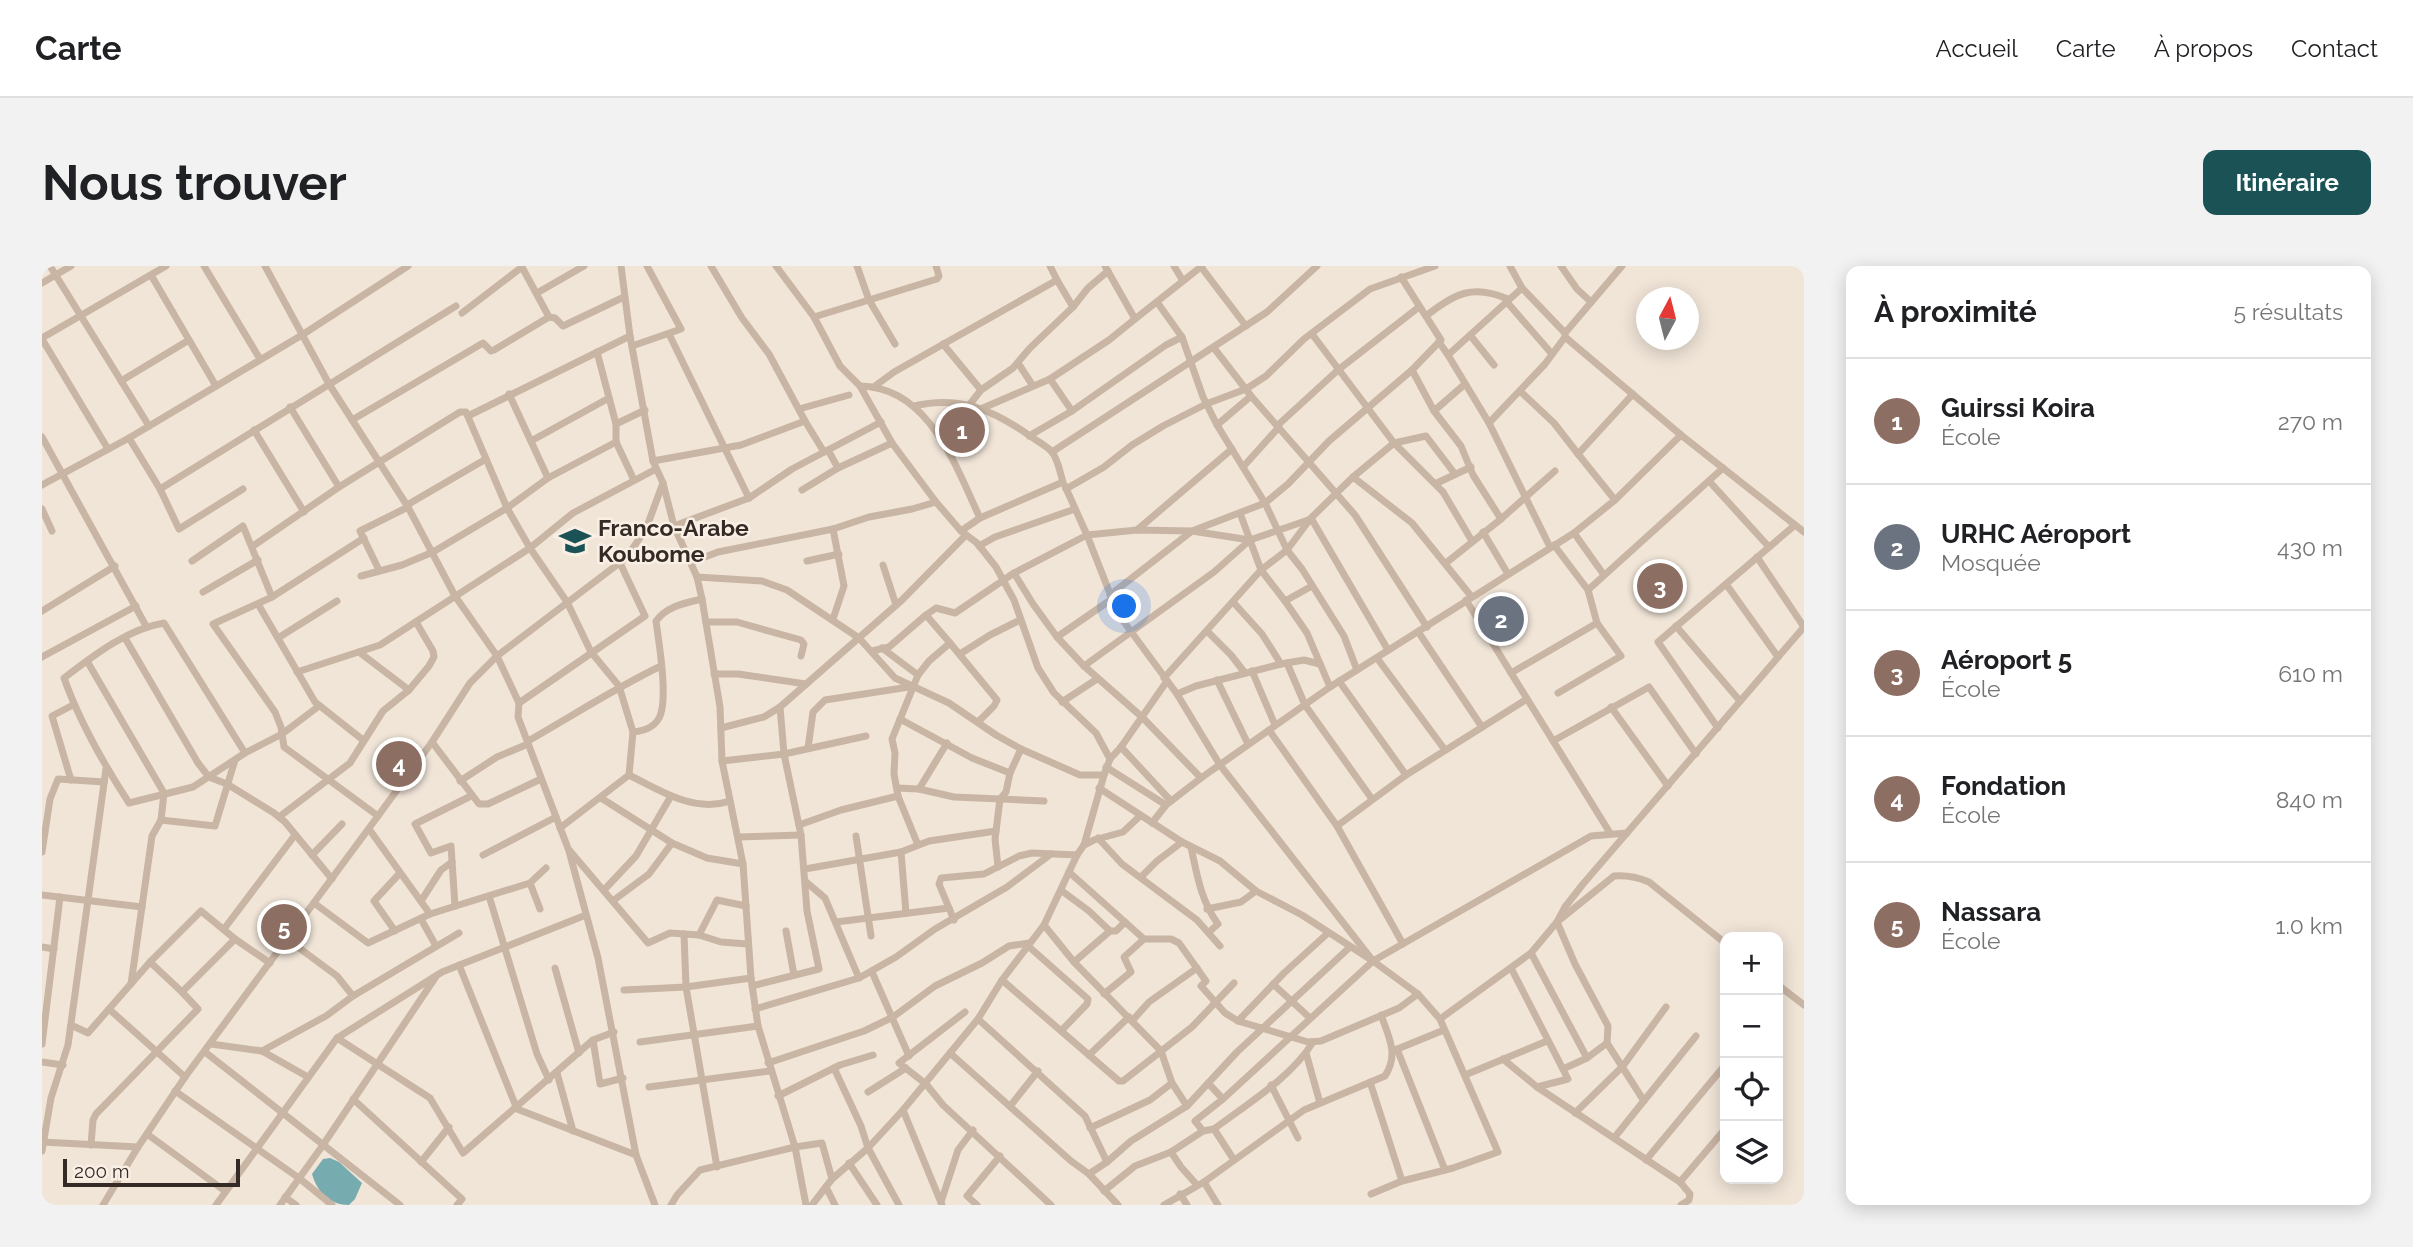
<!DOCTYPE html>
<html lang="fr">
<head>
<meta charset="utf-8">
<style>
	body { margin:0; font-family:Raleway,sans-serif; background:#f2f2f2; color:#202124 }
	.controls { position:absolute; right:21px; bottom:21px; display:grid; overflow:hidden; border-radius:14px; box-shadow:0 4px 18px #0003 }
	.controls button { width:63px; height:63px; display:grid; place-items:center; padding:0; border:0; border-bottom:2px solid #e0e0e0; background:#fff; color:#202124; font:35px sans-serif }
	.compass { position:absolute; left:1594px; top:21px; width:63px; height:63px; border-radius:50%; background:#fff; box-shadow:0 4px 18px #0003; rotate:7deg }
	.scale { position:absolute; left:21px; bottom:18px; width:177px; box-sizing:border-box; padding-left:7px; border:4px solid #342a26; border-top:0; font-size:19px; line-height:24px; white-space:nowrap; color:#342a26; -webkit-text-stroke:5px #f9efe4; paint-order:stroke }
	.you { position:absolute; left:1083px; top:341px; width:24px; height:24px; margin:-18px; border:5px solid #fff; border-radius:50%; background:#1a73e8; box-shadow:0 0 0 10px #1a73e833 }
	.badge { display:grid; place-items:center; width:46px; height:46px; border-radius:50%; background:#1b5256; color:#fff; font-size:23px; font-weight:700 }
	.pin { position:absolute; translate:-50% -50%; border:4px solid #fff; box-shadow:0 2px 7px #0006 }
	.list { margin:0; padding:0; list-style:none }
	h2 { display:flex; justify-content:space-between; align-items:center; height:91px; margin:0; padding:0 28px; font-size:30px }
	h2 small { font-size:23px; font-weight:400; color:#757577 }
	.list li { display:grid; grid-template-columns:46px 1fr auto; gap:21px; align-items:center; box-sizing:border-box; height:126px; padding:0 28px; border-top:2px solid #e0e0e0 }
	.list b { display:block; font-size:26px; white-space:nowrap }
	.list p { margin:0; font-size:23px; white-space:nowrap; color:#757577 }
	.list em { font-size:23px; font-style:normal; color:#757577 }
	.icon { flex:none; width:38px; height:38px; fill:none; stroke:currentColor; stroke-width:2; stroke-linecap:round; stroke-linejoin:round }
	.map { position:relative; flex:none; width:1762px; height:939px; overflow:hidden; border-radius:14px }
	header { display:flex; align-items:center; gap:42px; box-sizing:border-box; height:98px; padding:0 35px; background:#fff; border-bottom:2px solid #e0e0e0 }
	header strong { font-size:33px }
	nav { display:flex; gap:38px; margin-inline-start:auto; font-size:24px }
	.intro { display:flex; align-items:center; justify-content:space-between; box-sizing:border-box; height:168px; padding:0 42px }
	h1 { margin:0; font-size:49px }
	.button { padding:18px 32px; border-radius:14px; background:#1b5256; color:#fff; font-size:24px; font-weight:700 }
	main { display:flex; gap:42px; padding:0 42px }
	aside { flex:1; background:#fff; border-radius:14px; box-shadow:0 4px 18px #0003 }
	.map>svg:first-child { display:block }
</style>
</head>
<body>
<header>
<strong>Carte</strong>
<nav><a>Accueil</a><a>Carte</a><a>À propos</a><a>Contact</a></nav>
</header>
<div class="intro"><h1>Nous trouver</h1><a class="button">Itinéraire</a></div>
<main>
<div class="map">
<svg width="1762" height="939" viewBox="0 0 1762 939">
	<rect width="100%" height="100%" fill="#f1e5d8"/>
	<path fill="#76acaf" d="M288,892l9,4 23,21 -7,16 -6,6c-19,0 -32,-13 -37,-31l11,-15z"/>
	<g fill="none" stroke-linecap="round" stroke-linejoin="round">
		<g stroke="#c9b5a4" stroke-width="7">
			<path d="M8,0l99,160"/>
			<path d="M162,0l56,93"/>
			<path d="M223,0l64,118 79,123 47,89 42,60 22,47 -1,14 51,134 29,107 38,197 19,50"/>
			<path d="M579,0l9,70 23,125 10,22 11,43 23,51 5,22 18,108 2,54 21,103 8,114 7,48 37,121 11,58"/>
			<path d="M734,0l38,51 26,49 20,20c69,1 95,79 120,132"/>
			<path d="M815,0l12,34 26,44"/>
			<path d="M1008,0l7,14"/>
			<path d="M1132,0l9,15"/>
			<path d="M1468,0l12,22"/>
			<path d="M1519,0l16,23 14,13"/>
			<path d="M1159,1l45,59"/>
			<path d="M109,9l65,111"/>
			<path d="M0,17l29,-17"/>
			<path d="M495,27l47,-27"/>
			<path d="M1464,35l46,53"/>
			<path d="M1115,36l25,35"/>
			<path d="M1384,50c29,-23 47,-32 82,-17"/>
			<path d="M507,51l6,1 8,8 61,-29"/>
			<path d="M772,51l123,-38 2,-3 -3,-10"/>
			<path d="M1093,53l67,-53"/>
			<path d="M627,68l80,164"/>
			<path d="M1270,68l82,109 49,49 29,49"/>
			<path d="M1428,69l24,30"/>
			<path d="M1523,71l116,98 123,97"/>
			<path d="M0,72l124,-72"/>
			<path d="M0,73l66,110"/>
			<path d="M1397,76l9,13 74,-67 43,45"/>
			<path d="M901,78l38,46"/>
			<path d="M590,80l49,-17 -34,-63"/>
			<path d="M1172,82l37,48 104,119 72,112"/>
			<path d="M555,86l19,72v18l18,38"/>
			<path d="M1406,89l41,68 61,124"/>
			<path d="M976,97l15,23"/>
			<path d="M1370,104l22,41 27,35 12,29 28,44"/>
			<path d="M1008,113l22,32 94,-66 16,-8 21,60 14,28 48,78 22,47 15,19 42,67 13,34"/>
			<path d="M79,115l68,-41"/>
			<path d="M818,120l32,57 44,59 25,29 16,12 19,24 18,33 24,68 16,25 42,40 14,26"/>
			<path d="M833,120l19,-14 163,-92 16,27"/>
			<path d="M1478,125l34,32 24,31"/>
			<path d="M467,128l39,84"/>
			<path d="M928,138l11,-14 32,-22 17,-20 43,-41 15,-19 20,-17"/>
			<path d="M872,140c46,-11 79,4 116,30 7,5 17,10 22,16 6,7 8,21 11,30l-83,36 -19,13"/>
			<path d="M248,141l49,80"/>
			<path d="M941,142l67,-29 59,-39 26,-21 -30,-53"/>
			<path d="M757,143l50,-14"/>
			<path d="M1392,145l31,-27"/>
			<path d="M426,150l162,-80"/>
			<path d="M310,154l131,-77 8,8 3,-1 55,-33 -27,-50 -60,46"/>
			<path d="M763,155l19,31"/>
			<path d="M1447,157l56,-59 20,-27v-4l57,-67"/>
			<path d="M574,158l29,-14"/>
			<path d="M1175,159l34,-29"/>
			<path d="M1236,159l60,-55 81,-63"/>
			<path d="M212,164l50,82"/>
			<path d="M987,170l43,-25"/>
			<path d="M0,171l104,189"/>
			<path d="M87,172l31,51 19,40 64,-40"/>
			<path d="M489,175l78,-43"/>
			<path d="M786,184l10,18 54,-25"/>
			<path d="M1010,186l215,-140 50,-46"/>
			<path d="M611,195l88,-16 64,-24 -36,-67 -27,-36 -31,-52"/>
			<path d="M1201,201l36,-40"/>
			<path d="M1311,211l59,46 59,73"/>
			<path d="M1667,215l60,66"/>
			<path d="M1395,217l34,-16"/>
			<path d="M0,219l87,-47 173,-103 106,-69"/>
			<path d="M118,223l296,-183"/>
			<path d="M1024,223l38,-22 28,-22 31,-19 43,-22 40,-15 20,-13 38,-37 66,-50 65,-23"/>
			<path d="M760,224l36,-22"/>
			<path d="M1573,234l-37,-46 55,-60"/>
			<path d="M365,239l79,-46"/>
			<path d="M0,243l10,22"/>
			<path d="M1198,247l21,57 24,31 22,32 23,54"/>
			<path d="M1269,252l77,132"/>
			<path d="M632,260l75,-28 43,-29 89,-47"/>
			<path d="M1095,264l95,-81"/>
			<path d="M1441,266l25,42"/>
			<path d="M1532,267l30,42"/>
			<path d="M322,272l-92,59 -59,27 62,88 6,15 3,20 94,69"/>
			<path d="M1512,279l34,45 135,-122"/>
			<path d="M211,280l86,-59 121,-75h6l41,96 23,40 37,54 24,50 28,34 14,46 -4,43 -69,53"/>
			<path d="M937,280l16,-9 80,-28"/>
			<path d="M1715,291l47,70"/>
			<path d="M150,295l51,-35 29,71"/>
			<path d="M765,295l32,-7"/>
			<path d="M650,296l26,-10 115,-23 36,-12 43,-8 24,-7"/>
			<path d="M1404,297l55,-44 54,-48"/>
			<path d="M841,299l13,40"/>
			<path d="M337,304l-19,-39 48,-24"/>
			<path d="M972,307l19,31 24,33 27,29 58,51 59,61"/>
			<path d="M319,310l41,-11 31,-13 74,-44 41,-30 68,-36"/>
			<path d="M655,311l65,4 25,9 72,48 36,40 54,25 47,32 25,14 59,26h24"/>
			<path d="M1684,318l52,73"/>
			<path d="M161,326l55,-32"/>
			<path d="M1068,329l82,-64 58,9 61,-21"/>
			<path d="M1424,334l144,233"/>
			<path d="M1243,335l27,-15"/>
			<path d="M1191,336l29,32 19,30"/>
			<path d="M216,338l57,98 48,38"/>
			<path d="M0,345l73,-45"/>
			<path d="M884,349l10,-7 19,5 59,-40 73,-38 -22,-49"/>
			<path d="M791,353l11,-33 -11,-57"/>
			<path d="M664,356h31l64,18 3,4 -3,12"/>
			<path d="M1634,360l64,75"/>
			<path d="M1165,365l24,24 14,18"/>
			<path d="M1377,367l63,94"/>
			<path d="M1015,371l55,-38"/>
			<path d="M83,372l73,125 11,14 18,7 47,29 11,9 47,57"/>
			<path d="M236,372l59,-37"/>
			<path d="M840,382l36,27"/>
			<path d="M830,385l17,-4 37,-32 24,28"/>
			<path d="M317,386l50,38"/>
			<path d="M918,388l30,-19 30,-15"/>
			<path d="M0,391l94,-51"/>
			<path d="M1335,392l68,92"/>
			<path d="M45,395l77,132 -3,27 54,6 20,-66"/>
			<path d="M1245,397l18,42 67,94"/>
			<path d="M1042,400l130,-94 36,-32"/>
			<path d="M1210,405l23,54"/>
			<path d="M255,406l83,-27 150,-97 43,-35 83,-44"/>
			<path d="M1469,407l86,-50"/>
			<path d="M672,408h24l68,10"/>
			<path d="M1122,412l97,-108 26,-20 24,-32 42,-41 41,-34 32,-7 29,38"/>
			<path d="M1175,414l31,64"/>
			<path d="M1297,415l67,94"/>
			<path d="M1516,427l63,-37 -24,-33 -9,-33"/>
			<path d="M1135,428l19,-8 85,-22 23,-4 16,4"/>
			<path d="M1020,436l35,-23"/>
			<path d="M477,437l126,-87 -25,-53"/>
			<path d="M1569,441l57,79"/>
			<path d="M858,453l72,39 38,15"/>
			<path d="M679,462l43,-11 16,-10 122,-107 64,-65"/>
			<path d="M1676,462l-60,-86 137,-117"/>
			<path d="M1227,464l68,96 66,118"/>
			<path d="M591,466c11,-1 22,-4 27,-16 8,-20 -1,-73 -4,-95 11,-15 29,-18 46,-22"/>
			<path d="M486,475c44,-25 87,-53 133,-75"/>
			<path d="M1511,475l96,-54 47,67"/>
			<path d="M390,476l47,62h9l53,-25"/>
			<path d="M1079,481l50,54"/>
			<path d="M766,482l5,-36 12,-12 84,-13"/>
			<path d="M203,487l-81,-130c-37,6 -71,33 -100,55 16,45 39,85 65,125l64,-16 52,-34 37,-19 37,-28"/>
			<path d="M680,495l62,-7 82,-18"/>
			<path d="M1064,501l60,38"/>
			<path d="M587,509c32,16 65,38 101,26"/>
			<path d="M29,514l-19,-64 21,-11"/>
			<path d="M418,515l37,-24 31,-13"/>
			<path d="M855,522l22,1 35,8 90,4"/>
			<path d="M1057,522l83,54 38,19 36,30 46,24 71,46 45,33 22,25 58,133 -45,16 -51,13 -31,13"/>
			<path d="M877,523l28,-46"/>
			<path d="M559,532l71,45 35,15 36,6"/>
			<path d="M237,551l71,-54 33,-52 26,-21 20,-24 5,-9 -1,-6 -17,-29"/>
			<path d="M1110,557l14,-18 35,-27 129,-91 244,-154 41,-33 66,-65"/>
			<path d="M757,559l42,-15 57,-14"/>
			<path d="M1295,560l69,-51 121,-76"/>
			<path d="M327,563l61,85"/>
			<path d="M814,570l15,100"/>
			<path d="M696,571l63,-2"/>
			<path d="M1056,572l24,26 75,56 23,26"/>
			<path d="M876,579l-20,-49 -4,-22 1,-21 -3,-14 26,-64 11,-14 21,-18 47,57 -3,6 -15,15"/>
			<path d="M1042,579l10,-5 29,-8 17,-16"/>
			<path d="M1149,581c6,28 10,54 27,77l-9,8"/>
			<path d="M528,585l78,92 22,-10 29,2 22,7 27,2"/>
			<path d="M0,586l8,-53 8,-20 46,3"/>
			<path d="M859,586l5,61"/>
			<path d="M270,589l30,-31"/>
			<path d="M441,589l73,-38"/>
			<path d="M956,601l-3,-28 5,-40 6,-7 4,-19 11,-24"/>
			<path d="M763,603l96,-17 28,-11 67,-10"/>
			<path d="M1027,606l75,67h27l8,4 27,38 -5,5 24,27 13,8 70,21 13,-1 78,-33 19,-14"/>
			<path d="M1099,611l16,-16 25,-19"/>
			<path d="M764,616l19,16 34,80"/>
			<path d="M488,617l10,26"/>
			<path d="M562,624l32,-34 35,-60"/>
			<path d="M1020,625l27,20 21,20h6l9,-9"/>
			<path d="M0,629l100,12"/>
			<path d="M447,630l48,158 12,26"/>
			<path d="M572,634l35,-26 23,-31"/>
			<path d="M379,635l20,-31 11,-8"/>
			<path d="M272,637l54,40 62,-29 100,-31 16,-15"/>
			<path d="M413,640l-4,-60 -20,7 -16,-29 56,-28"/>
			<path d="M1165,643l34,-7 15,-11"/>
			<path d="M379,653l15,27"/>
			<path d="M912,654l-15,-36 2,-6 43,-4 35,-18 13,-3 45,2"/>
			<path d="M794,656l113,-14"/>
			<path d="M1002,659l30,37 87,89 11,32 15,23"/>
			<path d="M182,663l71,-94"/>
			<path d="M353,665l-21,-30 26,-28"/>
			<path d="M744,665l8,44"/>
			<path d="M642,668l2,53 31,180"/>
			<path d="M657,669l18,-35 29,6"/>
			<path d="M245,673l50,37 16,20"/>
			<path d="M985,679l61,54 -1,5 -25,26"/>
			<path d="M0,681l12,2"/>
			<path d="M1489,687l56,105"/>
			<path d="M1331,695l-153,-196 -43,-71 -53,-72 -8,-13 -29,-74 50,-5 55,1 73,-28 23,-19 41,-43 83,-71 29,-30 -40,-63"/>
			<path d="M108,696l32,30 53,-53"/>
			<path d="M1032,696l36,-31"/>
			<path d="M417,699l58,144 119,46"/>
			<path d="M513,702l24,85"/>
			<path d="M1469,702l57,111 -31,8"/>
			<path d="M830,706l37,84"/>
			<path d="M960,714l117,101h4l69,-54 42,-44"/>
			<path d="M89,718l21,-148 9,-16"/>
			<path d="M1231,718l37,34"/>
			<path d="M1736,719l26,20"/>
			<path d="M710,720l67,-17 -12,-58 -6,-76 -17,-81 -4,-47"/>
			<path d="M582,724l62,-3 65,-9"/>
			<path d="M1062,728l27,-22 -7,-15 20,-18"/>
			<path d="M67,743l76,68"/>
			<path d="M713,743l104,-31 37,-21 39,-28 72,-42 44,-33"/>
			<path d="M923,746l-66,51 27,21 17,21 108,100"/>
			<path d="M936,753l107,97 22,46 -18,12"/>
			<path d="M1398,753l91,-66 26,-31 8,-15 18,-23 221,-257"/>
			<path d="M1090,755l17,-19 48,-34"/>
			<path d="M1196,755l46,-48 44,-40"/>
			<path d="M29,759l17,8 62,-71 51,-51 34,28 35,24"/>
			<path d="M295,772l93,60 33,55 130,-113 21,-8"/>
			<path d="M551,774l7,44 23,-6"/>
			<path d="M598,776l118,-16"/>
			<path d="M1565,777l1,-17 -33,-62 -18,-42 57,-46c13,-1 23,1 35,6l76,61"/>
			<path d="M0,778l18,-147"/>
			<path d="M169,778l51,7 46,26"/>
			<path d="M1355,783l48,121"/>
			<path d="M1353,784l49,-20"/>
			<path d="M220,785l64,-35 27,-20 106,-63"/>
			<path d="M163,786l195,153"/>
			<path d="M908,787l121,108 18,13 29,31"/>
			<path d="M1264,787l14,50"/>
			<path d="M1047,789l40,-38"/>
			<path d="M1461,793l34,28 143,95 10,12 -1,6 -8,5"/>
			<path d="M0,796l21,3"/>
			<path d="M726,797l96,-32 29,-14 42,-31 47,-23 27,-17 20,-3"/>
			<path d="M792,802l27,58 7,22 31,57"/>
			<path d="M1521,803l24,-11 20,-15 37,58"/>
			<path d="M515,807l16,58"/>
			<path d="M1423,809l82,-34"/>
			<path d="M1328,816l32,99"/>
			<path d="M1166,817l15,16"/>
			<path d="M1229,819l27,53"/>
			<path d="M607,821l121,-16"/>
			<path d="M133,825l124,87 33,27"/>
			<path d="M826,826l38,-24"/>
			<path d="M736,830l62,-31 33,-10"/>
			<path d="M311,833l109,100 -5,6"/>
			<path d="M969,839l27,-34"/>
			<path d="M861,844l39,95"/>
			<path d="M1533,847l48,-47 43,-59"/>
			<path d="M1048,862l60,-28 22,-17"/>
			<path d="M1172,863l20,31"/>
			<path d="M1161,865l-8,-10 28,-22 150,-138 218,-125 36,-3"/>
			<path d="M105,868l78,57"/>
			<path d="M1572,872l82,-102"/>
			<path d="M0,876l96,5"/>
			<path d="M49,879l2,-25 3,-6 102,-105 -16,-17"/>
			<path d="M0,885l9,-53 17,-53 38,-276"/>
			<path d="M1129,886l10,15 16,18"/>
			<path d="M1604,894l79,-95"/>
			<path d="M379,896l28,-35"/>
			<path d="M1065,896l24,-21 56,-35 50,-54 113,-105"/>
			<path d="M807,897l28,42"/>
			<path d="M1162,916l14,23"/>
			<path d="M1638,916l45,-53"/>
			<path d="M784,921l9,18"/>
			<path d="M1062,925l31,-25 36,-14 32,-21 11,-2c33,-25 77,-51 99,-87"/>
			<path d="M1138,928l7,11"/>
			<path d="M243,931l11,8"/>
			<path d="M899,936l17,-52 15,-20"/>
			<path d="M61,939l35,-58 47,-70 193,-261 54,-74 38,-59 27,-27 129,-98 20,-29 17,-46"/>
			<path d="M174,939l121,-167 105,-66 144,-57"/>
			<path d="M238,939l43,-60 112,-167"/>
			<path d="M629,939l6,-10 23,-25 95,-23 27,-4 10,36"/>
			<path d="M770,939l20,-26 36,-31 35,-38 75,-91 24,-39 42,-55 33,-70 7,-10 20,-70 6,-16 11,-12 46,-66"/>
			<path d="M935,939l-10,-9 33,-40"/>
			<path d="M1122,939l40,-23 100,-72 81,-34c14,-21 4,-39 -4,-61"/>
		</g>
	</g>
	<defs>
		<symbol id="school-bare" viewBox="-9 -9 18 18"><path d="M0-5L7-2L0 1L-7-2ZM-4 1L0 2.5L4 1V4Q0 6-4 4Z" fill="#1b5256" stroke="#f9efe4" stroke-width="2.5" paint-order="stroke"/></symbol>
	</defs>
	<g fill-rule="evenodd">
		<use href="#school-bare" x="511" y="253" width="44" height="44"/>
	</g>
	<g text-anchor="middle" stroke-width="5" stroke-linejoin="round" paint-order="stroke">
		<g font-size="23" font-weight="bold" fill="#342a26" stroke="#f9efe4" text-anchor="start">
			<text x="556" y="270">Franco-Arabe<tspan x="556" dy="26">Koubome</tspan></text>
		</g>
	</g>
</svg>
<div class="controls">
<button>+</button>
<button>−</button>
<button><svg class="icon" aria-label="locate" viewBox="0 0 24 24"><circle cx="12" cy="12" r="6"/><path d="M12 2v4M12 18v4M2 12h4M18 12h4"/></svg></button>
<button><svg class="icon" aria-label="layers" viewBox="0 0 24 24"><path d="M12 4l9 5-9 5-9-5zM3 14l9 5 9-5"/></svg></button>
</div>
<svg class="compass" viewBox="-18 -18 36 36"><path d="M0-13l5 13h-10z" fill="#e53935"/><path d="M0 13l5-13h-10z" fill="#757577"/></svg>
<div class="scale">200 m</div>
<div class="you"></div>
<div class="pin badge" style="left:920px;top:164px;background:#8d6e63">1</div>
<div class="pin badge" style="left:1459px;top:353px;background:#6b7280">2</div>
<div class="pin badge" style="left:1618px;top:320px;background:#8d6e63">3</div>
<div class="pin badge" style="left:357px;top:498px;background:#8d6e63">4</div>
<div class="pin badge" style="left:242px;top:661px;background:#8d6e63">5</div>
</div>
<aside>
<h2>À proximité<small>5 résultats</small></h2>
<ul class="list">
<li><span class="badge" style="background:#8d6e63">1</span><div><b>Guirssi Koira</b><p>École</p></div><em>270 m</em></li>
<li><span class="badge" style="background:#6b7280">2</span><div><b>URHC Aéroport</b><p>Mosquée</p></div><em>430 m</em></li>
<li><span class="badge" style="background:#8d6e63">3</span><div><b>Aéroport 5</b><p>École</p></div><em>610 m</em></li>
<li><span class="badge" style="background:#8d6e63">4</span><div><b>Fondation</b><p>École</p></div><em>840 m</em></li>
<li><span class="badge" style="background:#8d6e63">5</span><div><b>Nassara</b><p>École</p></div><em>1.0 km</em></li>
</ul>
</aside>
</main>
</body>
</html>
